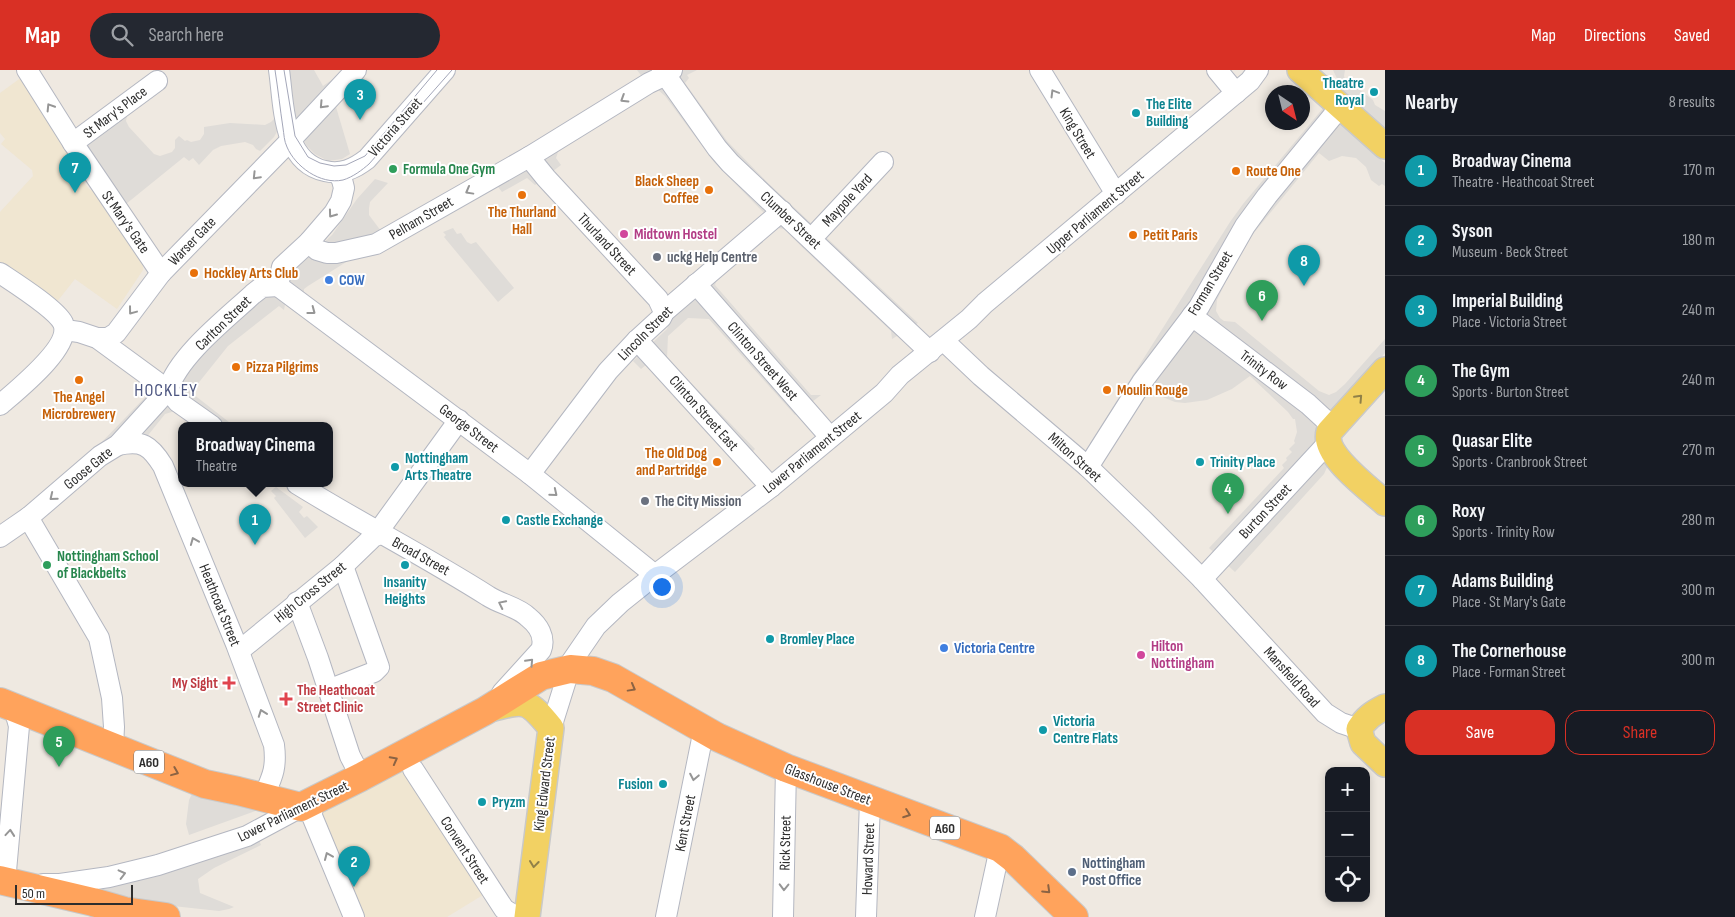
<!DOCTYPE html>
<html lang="en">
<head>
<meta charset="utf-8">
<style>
	body { margin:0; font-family:"Sofia Sans Condensed",sans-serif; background:#242831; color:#f1f3f6 }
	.controls { position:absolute; right:15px; bottom:15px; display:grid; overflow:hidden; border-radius:10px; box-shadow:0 2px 8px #0003 }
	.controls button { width:45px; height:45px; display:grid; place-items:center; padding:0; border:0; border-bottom:1px solid #363941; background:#171b24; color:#f1f3f6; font:25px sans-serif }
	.compass { position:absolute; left:1265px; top:15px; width:45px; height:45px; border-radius:50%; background:#171b24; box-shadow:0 2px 8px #0003; rotate:145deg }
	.scale { position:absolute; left:15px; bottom:12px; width:118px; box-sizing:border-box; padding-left:5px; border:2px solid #2e2e2e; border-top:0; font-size:14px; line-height:18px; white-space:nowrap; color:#2e2e2e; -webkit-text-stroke:4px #fff; paint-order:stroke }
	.you { position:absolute; left:661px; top:516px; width:18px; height:18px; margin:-12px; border:4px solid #fff; border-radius:50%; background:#1a73e8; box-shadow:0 0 0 8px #1a73e833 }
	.badge { display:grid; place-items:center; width:32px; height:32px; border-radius:50%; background:#d93025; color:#fff; font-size:16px; font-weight:700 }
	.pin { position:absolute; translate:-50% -41px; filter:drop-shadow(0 1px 2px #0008) }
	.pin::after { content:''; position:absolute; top:26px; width:18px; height:15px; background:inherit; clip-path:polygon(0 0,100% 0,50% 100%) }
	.popup { position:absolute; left:178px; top:352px; width:155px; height:65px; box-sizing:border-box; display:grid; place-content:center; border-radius:10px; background:#171b24; filter:drop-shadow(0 1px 4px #0005); font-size:16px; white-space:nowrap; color:#9ea1a6 }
	.popup b { font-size:19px; color:#f1f3f6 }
	.popup::after { content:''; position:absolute; left:50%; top:100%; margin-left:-10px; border:10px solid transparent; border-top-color:#171b24 }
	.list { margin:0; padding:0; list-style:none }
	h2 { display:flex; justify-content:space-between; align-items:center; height:65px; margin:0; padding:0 20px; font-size:21px }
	h2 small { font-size:16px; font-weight:400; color:#9ea1a6 }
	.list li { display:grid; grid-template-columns:32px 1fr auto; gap:15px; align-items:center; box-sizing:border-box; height:70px; padding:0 20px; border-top:1px solid #363941 }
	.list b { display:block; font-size:19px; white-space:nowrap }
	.list p { margin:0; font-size:16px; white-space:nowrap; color:#9ea1a6 }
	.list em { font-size:16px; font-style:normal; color:#9ea1a6 }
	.actions { display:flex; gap:10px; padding:15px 20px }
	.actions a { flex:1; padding:11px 0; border:1px solid #d93025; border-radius:15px; text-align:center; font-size:18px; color:#d93025 }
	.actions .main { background:#d93025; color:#fff }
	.icon { flex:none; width:28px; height:28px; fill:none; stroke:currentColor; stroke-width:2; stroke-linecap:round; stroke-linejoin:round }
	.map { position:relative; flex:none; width:1385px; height:847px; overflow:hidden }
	header { display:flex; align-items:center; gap:30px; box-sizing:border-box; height:70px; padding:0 25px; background:#d93025; color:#fff }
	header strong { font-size:24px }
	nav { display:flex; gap:28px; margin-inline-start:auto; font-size:18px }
	.search { width:350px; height:45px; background:#242831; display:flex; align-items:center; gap:12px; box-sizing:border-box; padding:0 18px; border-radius:28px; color:#9ea1a6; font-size:19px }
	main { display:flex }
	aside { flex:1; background:#171b24 }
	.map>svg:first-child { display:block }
</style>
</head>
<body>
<header>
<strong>Map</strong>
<div class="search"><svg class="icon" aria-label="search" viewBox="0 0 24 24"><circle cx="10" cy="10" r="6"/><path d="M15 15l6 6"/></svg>Search here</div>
<nav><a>Map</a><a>Directions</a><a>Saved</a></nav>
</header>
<main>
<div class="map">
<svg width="1385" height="847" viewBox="0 0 1385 847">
	<rect width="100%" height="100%" fill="#efe9e1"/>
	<g fill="#f0e6d1">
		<path d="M22,7l55,90 -1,6 13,16 6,3 48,70v8l-26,39 -42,-30 -19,24 -56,-41v-50l33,-36 -1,-6 -31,-26 4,-5 -5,-6v-40z"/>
		<path d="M416,691l80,126 -49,30h-85l-44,-107z"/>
	</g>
	<g fill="#dfdcd8">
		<path d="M288,0h26l9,16 17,-12v23l2,3 -6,7 14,47 -8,5 -14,2 -13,-7 -9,-9 -12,-33z"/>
		<path d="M637,0h60l-10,5 2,3 -4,5 42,58 41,42 150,140 -26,16 -1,-8 -89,-84 -18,-18 -6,-1 -3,1 -58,50 -2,6 96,110h10l-26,20 -86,-96 -21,-1 -20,18 -1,22 88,91 -15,16 -40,-45 -54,-55 -5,4 -8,-8 34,-32 5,-14 77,-88 15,-14 -50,-51 -49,-66 -8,-7 -86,54 -13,9 -2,6 5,7 -26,20 -8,-7 -25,14 -7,-9 -125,64 -62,39 -4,3v4l-5,2 -9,-10 -1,-7 3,-5 40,-38 25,-36 18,-20 13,4 -18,19 -1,6v7l12,16 262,-153z"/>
		<path d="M1333,0h12l-1,6 1,3 28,21 2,5 10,6v23l-32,-29 -13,-20z"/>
		<path d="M1324,37l61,56v23l-3,-2 -3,2 -8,-6 -5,-13 -10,-9 -14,-2 -13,5 -10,-8 -66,81 -22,37 -14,29 -1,11 4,7 4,3 11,1 84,69 10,4 7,-3 9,-8 40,-45v14l-59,67 2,45 -4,9 -89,98 -26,-24 75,-80 -2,-3 5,-5 -1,-2 6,-6 -3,-3 6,-6 -1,-2 3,-9 -2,-13h-2l-5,-7 -38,-36 -18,13 -25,11 -22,3 -10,-1 -27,-11 -49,58 -9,-6 140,-221 13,-18z"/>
		<path d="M120,46h7l-1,5 3,6 25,27 6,2 12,-4 3,-4v-8l4,-4 6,5 2,-1 4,2 9,-2 4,-6v-7l26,-4 35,2 6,-3 4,-4 4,10 -5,9 -14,14 -4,-2 -3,-4 -8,-3 -24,4 -8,4 -14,15 -6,-7 -4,3 -5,-4 -58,47 -44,-61z"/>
		<path d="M453,158l4,6 4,-1 6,9 4,2 5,-2 38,46 -16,14 -54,-65 2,-2 -3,-3z"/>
		<path d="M272,223l14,6 -2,11 -5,-4 -51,40 -36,45 1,3 41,32h-14l-42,-36 7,-15 36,-42 46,-38z"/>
		<path d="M155,317l20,24 -10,3 -20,25 -45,5z"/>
		<path d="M276,417l27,20 -4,5 5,6 3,-2 11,11 -13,11 -31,-40 2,-2 -5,-5z"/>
		<path d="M193,722l76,14 -80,29 -3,-11 3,-24z"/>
		<path d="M259,770l2,5 -47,23 -16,11 2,14 34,14 -5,2 -10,2 -74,-8 -49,-14v-5z"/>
	</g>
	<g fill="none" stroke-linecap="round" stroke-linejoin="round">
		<defs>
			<g id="minor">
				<path d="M27,0l46,73 88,130"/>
				<path d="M279,0c5,34 3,92 46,101 16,4 29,-2 42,-12l78,-89"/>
				<path d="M662,0l55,78 13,15 200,189"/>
				<path d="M1040,0l76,124"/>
				<path d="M1217,0l19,23"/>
				<path d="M73,73l84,-62"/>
				<path d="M529,87l17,21 112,121 6,13"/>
				<path d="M811,169l72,-77"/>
				<path d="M309,172l8,8 10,3h9l40,-9 153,-87 120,-74 17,-8 6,-5"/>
				<path d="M0,203c15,10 56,36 63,50 10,23 -47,68 -63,82"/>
				<path d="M696,214l134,153"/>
				<path d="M278,216l252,188 125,101"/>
				<path d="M278,216l4,-19 27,-25 25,-29 7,-12 3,-13 -2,-8 -4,-7"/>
				<path d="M1192,246l116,88 25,23"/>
				<path d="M65,260l14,2 18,6 71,52 10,12 34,24"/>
				<path d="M97,268h11l8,-5 45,-60 125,-128 70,-75"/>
				<path d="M637,270l134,147"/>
				<path d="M944,271l37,35 107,91 55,53 59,59 123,134 16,10 18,6"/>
				<path d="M118,375c24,-5 32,0 45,21l73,178 38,101c3,24 -2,32 -11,53"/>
				<path d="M1088,397l54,-85 57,-75 46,-81 22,-30 74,-90"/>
				<path d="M530,404l78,-103 29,-31 24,-22 3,-6 118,-101"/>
				<path d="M297,414c63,39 128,72 191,112 12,8 30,11 40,21 10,8 18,20 13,33l-39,43"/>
				<path d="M29,447l3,7 67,114 13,60 2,29 -1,20"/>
				<path d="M380,464v-5l79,-109"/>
				<path d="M0,467l29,-20 71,-61 18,-11 50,-55c10,-34 59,-72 85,-96l9,-7 16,-1"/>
				<path d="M1202,509l126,-136"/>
				<path d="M297,532l21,56 32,98 11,21"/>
				<path d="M239,581l104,-85 30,-29 7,-3"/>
				<path d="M328,620l46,-18 5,-5 -36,-101"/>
				<path d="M551,658l21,-67 24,-35 24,-23 35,-28 116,-88 113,-94 16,-18 69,-56 16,-16 265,-222 8,-11"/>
				<path d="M413,699l91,140 8,5 15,2"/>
				<path d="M319,727c-6,6 -7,11 -7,19l42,101"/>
				<path d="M4,811l2,-10 13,-145 -5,-18"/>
				<path d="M43,814h17l49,-7 49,-12 89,-29 54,-29"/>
				<path d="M666,847l38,-188"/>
				<path d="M783,847l3,-149"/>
				<path d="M866,847l4,-117"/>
				<path d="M985,847l15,-69"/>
			</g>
			<g id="major">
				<path d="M1300,0l85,76"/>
				<path d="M1385,300l-56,62c-7,23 41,57 56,71"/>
				<path d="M1385,637c-12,6 -19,11 -26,22l4,14 22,21"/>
				<path d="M490,639c36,-10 38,-9 61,19l-24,189"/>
			</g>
			<g id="highway">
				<path d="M0,632l205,82 33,7 63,16 60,-30 124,-66 56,-35 29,-7 23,2 20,7 104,59 69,31 214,80 13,10 61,59"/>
				<path d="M0,810l93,22 31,9 42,6"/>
			</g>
		</defs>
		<use href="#minor" stroke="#b4b7c1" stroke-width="22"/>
		<use href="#major" stroke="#c9c9c9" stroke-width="28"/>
		<use href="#highway" stroke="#c9c9c9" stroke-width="30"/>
		<use href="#minor" stroke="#fff" stroke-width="20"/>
		<use href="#major" stroke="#f2d163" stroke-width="25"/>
		<use href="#highway" stroke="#ffa35c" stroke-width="28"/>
		<g stroke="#a3a6b8" stroke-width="1">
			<path d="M275,0c3,19 5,38 8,58 1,6 1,13 4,19 8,19 33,38 56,33 10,-3 19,-10 26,-16l83,-94"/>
			<path d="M284,0l11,66 13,21 12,6 14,3 12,-1 19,-9 72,-86"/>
		</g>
	</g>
	<defs><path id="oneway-chevron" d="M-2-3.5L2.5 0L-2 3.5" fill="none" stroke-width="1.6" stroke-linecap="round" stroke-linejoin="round" transform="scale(1.25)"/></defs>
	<g stroke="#969696">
		<use href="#oneway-chevron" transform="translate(1054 23) rotate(-121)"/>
		<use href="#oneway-chevron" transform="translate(624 29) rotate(148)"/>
		<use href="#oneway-chevron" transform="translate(323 35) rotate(133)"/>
		<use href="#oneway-chevron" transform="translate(50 37) rotate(-122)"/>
		<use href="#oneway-chevron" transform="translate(256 106) rotate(134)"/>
		<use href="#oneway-chevron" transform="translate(469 121) rotate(151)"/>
		<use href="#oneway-chevron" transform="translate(332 144) rotate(126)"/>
		<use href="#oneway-chevron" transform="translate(132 241) rotate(127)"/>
		<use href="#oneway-chevron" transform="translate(312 241) rotate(37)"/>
		<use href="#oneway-chevron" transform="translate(554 423) rotate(39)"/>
		<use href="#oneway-chevron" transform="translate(53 427) rotate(141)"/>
		<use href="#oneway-chevron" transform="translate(194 471) rotate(-112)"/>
		<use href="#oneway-chevron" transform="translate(502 534) rotate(-154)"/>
		<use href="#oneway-chevron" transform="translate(530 592) rotate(-47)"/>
		<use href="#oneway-chevron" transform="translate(262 643) rotate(-110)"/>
		<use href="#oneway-chevron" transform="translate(694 707) rotate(101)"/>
		<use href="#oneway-chevron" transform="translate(10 763) rotate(-85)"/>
		<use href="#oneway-chevron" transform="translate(328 786) rotate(-113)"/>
		<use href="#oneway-chevron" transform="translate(122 804) rotate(-14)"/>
		<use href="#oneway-chevron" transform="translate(784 817) rotate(91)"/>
	</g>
	<g stroke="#908048">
		<use href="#oneway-chevron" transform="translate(1359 328) rotate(-47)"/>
		<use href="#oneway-chevron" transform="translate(534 794) rotate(97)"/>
	</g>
	<g stroke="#8c6343">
		<use href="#oneway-chevron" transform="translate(632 618) rotate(29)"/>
		<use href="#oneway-chevron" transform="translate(394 690) rotate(-28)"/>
		<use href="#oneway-chevron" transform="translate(175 702) rotate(22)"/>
		<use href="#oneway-chevron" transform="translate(907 744) rotate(20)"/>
		<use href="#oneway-chevron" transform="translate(1047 820) rotate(44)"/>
	</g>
	<g fill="#0f9aa8" stroke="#fff" stroke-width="2">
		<circle cx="1374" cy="22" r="5"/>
		<circle cx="1136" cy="43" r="5"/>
		<circle cx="1200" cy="392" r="5"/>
		<circle cx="395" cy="397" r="5"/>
		<circle cx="506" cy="450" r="5"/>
		<circle cx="405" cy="495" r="5"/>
		<circle cx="770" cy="569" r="5"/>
		<circle cx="1043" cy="660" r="5"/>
		<circle cx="663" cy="714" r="5"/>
		<circle cx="482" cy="732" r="5"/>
	</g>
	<g fill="#2e9e5b" stroke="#fff" stroke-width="2">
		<circle cx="393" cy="99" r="5"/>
		<circle cx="47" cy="495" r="5"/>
	</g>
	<g fill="#e8710a" stroke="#fff" stroke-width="2">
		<circle cx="1236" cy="101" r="5"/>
		<circle cx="709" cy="120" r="5"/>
		<circle cx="522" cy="125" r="5"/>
		<circle cx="1133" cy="165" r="5"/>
		<circle cx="194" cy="203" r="5"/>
		<circle cx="236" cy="297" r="5"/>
		<circle cx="79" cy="310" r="5"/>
		<circle cx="1107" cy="320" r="5"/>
		<circle cx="717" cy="392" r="5"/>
	</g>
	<g fill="#d1479c" stroke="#fff" stroke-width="2">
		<circle cx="624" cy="164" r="5"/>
		<circle cx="1141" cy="585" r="5"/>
	</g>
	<g fill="#6b7280" stroke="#fff" stroke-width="2">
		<circle cx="657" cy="187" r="5"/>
		<circle cx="645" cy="431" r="5"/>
	</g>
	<g fill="#3f7fe0" stroke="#fff" stroke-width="2">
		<circle cx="329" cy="210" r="5"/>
		<circle cx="944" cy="578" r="5"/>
	</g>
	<g fill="#e0444e" stroke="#fff" stroke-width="2">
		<path d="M226.5 605.5h5v5h5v5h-5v5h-5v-5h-5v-5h5z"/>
		<path d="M283.5 621.5h5v5h5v5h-5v5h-5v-5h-5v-5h5z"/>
	</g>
	<circle fill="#5c6f8a" stroke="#fff" stroke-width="2" cx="1072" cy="802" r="5"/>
	<g text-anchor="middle" stroke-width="4" stroke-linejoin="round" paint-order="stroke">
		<g fill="#fff" stroke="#6d6d6d" stroke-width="1">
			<rect x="134" y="680.5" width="30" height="23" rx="4"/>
			<rect x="930" y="746.5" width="30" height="23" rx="4"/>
		</g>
		<g font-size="14" font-weight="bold" fill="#2e2e2e">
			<text x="149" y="697">A60</text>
			<text x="945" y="763">A60</text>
		</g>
		<g font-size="15" font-weight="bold" fill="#0d838f" stroke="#fff" text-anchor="start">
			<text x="1364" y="18" text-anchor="end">Theatre<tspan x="1364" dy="17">Royal</tspan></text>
			<text x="1146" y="39">The Elite<tspan x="1146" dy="17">Building</tspan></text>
			<text x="405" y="393">Nottingham<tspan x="405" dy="17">Arts Theatre</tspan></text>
			<text x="1210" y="397">Trinity Place</text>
			<text x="516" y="455">Castle Exchange</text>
			<text x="405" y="517" text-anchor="middle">Insanity<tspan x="405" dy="17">Heights</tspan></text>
			<text x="780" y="574">Bromley Place</text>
			<text x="1053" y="656">Victoria<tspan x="1053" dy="17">Centre Flats</tspan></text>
			<text x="653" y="719" text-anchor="end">Fusion</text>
			<text x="492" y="737">Pryzm</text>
		</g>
		<g font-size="15" fill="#2e2e2e" stroke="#fff">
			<text transform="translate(115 42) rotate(-37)" y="5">St Mary's Place</text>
			<text transform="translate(395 57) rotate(-49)" y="5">Victoria Street</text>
			<text transform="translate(1078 63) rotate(59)" y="5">King Street</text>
			<text transform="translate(847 130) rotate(-47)" y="5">Maypole Yard</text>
			<text transform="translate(1095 142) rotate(-40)" y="5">Upper Parliament Street</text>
			<text transform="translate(421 148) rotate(-30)" y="5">Pelham Street</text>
			<text transform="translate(791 150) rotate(43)" y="5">Clumber Street</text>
			<text transform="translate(126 152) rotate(55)" y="5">St Mary's Gate</text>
			<text transform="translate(192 171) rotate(-46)" y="5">Warser Gate</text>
			<text transform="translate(607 174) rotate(47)" y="5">Thurland Street</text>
			<text transform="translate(1210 213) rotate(-59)" y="5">Forman Street</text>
			<text transform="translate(223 253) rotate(-44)" y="5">Carlton Street</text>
			<text transform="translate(645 263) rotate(-45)" y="5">Lincoln Street</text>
			<text transform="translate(763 291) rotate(49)" y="5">Clinton Street West</text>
			<text transform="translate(1264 300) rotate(37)" y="5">Trinity Row</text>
			<text transform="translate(704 343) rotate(48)" y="5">Clinton Street East</text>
			<text transform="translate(469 358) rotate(37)" y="5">George Street</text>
			<text transform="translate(812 382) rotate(-39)" y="5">Lower Parliament Street</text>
			<text transform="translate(1075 387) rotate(42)" y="5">Milton Street</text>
			<text transform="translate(88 398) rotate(-39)" y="5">Goose Gate</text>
			<text transform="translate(1265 441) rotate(-47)" y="5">Burton Street</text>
			<text transform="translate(421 486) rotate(29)" y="5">Broad Street</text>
			<text transform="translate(310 522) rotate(-39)" y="5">High Cross Street</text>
			<text transform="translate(220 535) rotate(68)" y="5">Heathcoat Street</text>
			<text transform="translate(1292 607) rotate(48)" y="5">Mansfield Road</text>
			<text transform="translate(544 714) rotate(-83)" y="5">King Edward Street</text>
			<text transform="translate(828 714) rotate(21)" y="5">Glasshouse Street</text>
			<text transform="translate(293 741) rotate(-26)" y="5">Lower Parliament Street</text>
			<text transform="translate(685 753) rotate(-79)" y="5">Kent Street</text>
			<text transform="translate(785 773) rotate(-89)" y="5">Rick Street</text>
			<text transform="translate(465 780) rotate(57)" y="5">Convent Street</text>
			<text transform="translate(868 789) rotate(-88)" y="5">Howard Street</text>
		</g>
		<g font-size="15" font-weight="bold" fill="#27864d" stroke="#fff" text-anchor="start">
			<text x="403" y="104">Formula One Gym</text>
			<text x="57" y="491">Nottingham School<tspan x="57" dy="17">of Blackbelts</tspan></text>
		</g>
		<g font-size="15" font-weight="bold" fill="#c56008" stroke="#fff" text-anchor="start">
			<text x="1246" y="106">Route One</text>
			<text x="699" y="116" text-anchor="end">Black Sheep<tspan x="699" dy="17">Coffee</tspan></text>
			<text x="522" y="147" text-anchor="middle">The Thurland<tspan x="522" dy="17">Hall</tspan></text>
			<text x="1143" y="170">Petit Paris</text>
			<text x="204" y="208">Hockley Arts Club</text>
			<text x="246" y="302">Pizza Pilgrims</text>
			<text x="1117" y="325">Moulin Rouge</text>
			<text x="79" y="332" text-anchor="middle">The Angel<tspan x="79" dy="17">Microbrewery</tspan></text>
			<text x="707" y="388" text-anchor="end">The Old Dog<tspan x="707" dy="17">and Partridge</tspan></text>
		</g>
		<g font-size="15" font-weight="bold" fill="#b23c85" stroke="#fff" text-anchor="start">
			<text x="634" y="169">Midtown Hostel</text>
			<text x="1151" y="581">Hilton<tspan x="1151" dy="17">Nottingham</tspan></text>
		</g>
		<g font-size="15" font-weight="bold" fill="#5b616d" stroke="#fff" text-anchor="start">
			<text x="667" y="192">uckg Help Centre</text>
			<text x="655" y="436">The City Mission</text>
		</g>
		<g font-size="15" font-weight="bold" fill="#366cbe" stroke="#fff" text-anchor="start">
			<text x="339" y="215">COW</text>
			<text x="954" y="583">Victoria Centre</text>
		</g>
		<g font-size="15" font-weight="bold" fill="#be3a42" stroke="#fff" text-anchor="end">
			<text x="218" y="618">My Sight</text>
			<text x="297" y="625" text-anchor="start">The Heathcoat<tspan x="297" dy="17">Street Clinic</tspan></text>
		</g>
		<g font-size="15" font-weight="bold" fill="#4e5e75" stroke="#fff" text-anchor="start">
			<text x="1082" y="798">Nottingham<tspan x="1082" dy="17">Post Office</tspan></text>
		</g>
		<g font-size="18" letter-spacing="1" fill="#4d5680" stroke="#fff">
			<text x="166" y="326">HOCKLEY</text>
		</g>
	</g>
</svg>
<div class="controls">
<button>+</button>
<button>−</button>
<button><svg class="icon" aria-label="locate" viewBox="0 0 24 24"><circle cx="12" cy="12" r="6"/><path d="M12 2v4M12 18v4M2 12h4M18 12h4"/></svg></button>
</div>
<svg class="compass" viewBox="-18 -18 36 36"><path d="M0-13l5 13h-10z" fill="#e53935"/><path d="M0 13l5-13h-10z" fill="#9ea1a6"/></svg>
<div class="scale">50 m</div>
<div class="you"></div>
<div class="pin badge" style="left:255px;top:475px;background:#0f9aa8">1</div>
<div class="popup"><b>Broadway Cinema</b>Theatre</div>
<div class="pin badge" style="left:354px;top:817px;background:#0f9aa8">2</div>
<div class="pin badge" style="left:360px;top:50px;background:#0f9aa8">3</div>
<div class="pin badge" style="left:1228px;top:444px;background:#2e9e5b">4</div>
<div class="pin badge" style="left:59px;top:697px;background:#2e9e5b">5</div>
<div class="pin badge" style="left:1262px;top:251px;background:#2e9e5b">6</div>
<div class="pin badge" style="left:75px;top:123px;background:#0f9aa8">7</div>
<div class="pin badge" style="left:1304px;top:216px;background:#0f9aa8">8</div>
</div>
<aside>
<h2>Nearby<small>8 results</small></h2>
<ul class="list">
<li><span class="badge" style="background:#0f9aa8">1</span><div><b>Broadway Cinema</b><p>Theatre · Heathcoat Street</p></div><em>170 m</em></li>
<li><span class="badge" style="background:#0f9aa8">2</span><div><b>Syson</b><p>Museum · Beck Street</p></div><em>180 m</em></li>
<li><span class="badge" style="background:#0f9aa8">3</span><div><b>Imperial Building</b><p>Place · Victoria Street</p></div><em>240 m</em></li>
<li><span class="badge" style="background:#2e9e5b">4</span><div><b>The Gym</b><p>Sports · Burton Street</p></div><em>240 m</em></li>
<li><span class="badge" style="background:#2e9e5b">5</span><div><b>Quasar Elite</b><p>Sports · Cranbrook Street</p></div><em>270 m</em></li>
<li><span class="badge" style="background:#2e9e5b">6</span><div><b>Roxy</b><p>Sports · Trinity Row</p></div><em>280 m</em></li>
<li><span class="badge" style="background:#0f9aa8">7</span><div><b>Adams Building</b><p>Place · St Mary's Gate</p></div><em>300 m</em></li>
<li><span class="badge" style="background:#0f9aa8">8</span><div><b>The Cornerhouse</b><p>Place · Forman Street</p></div><em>300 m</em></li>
</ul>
<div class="actions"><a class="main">Save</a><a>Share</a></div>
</aside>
</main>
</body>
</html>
